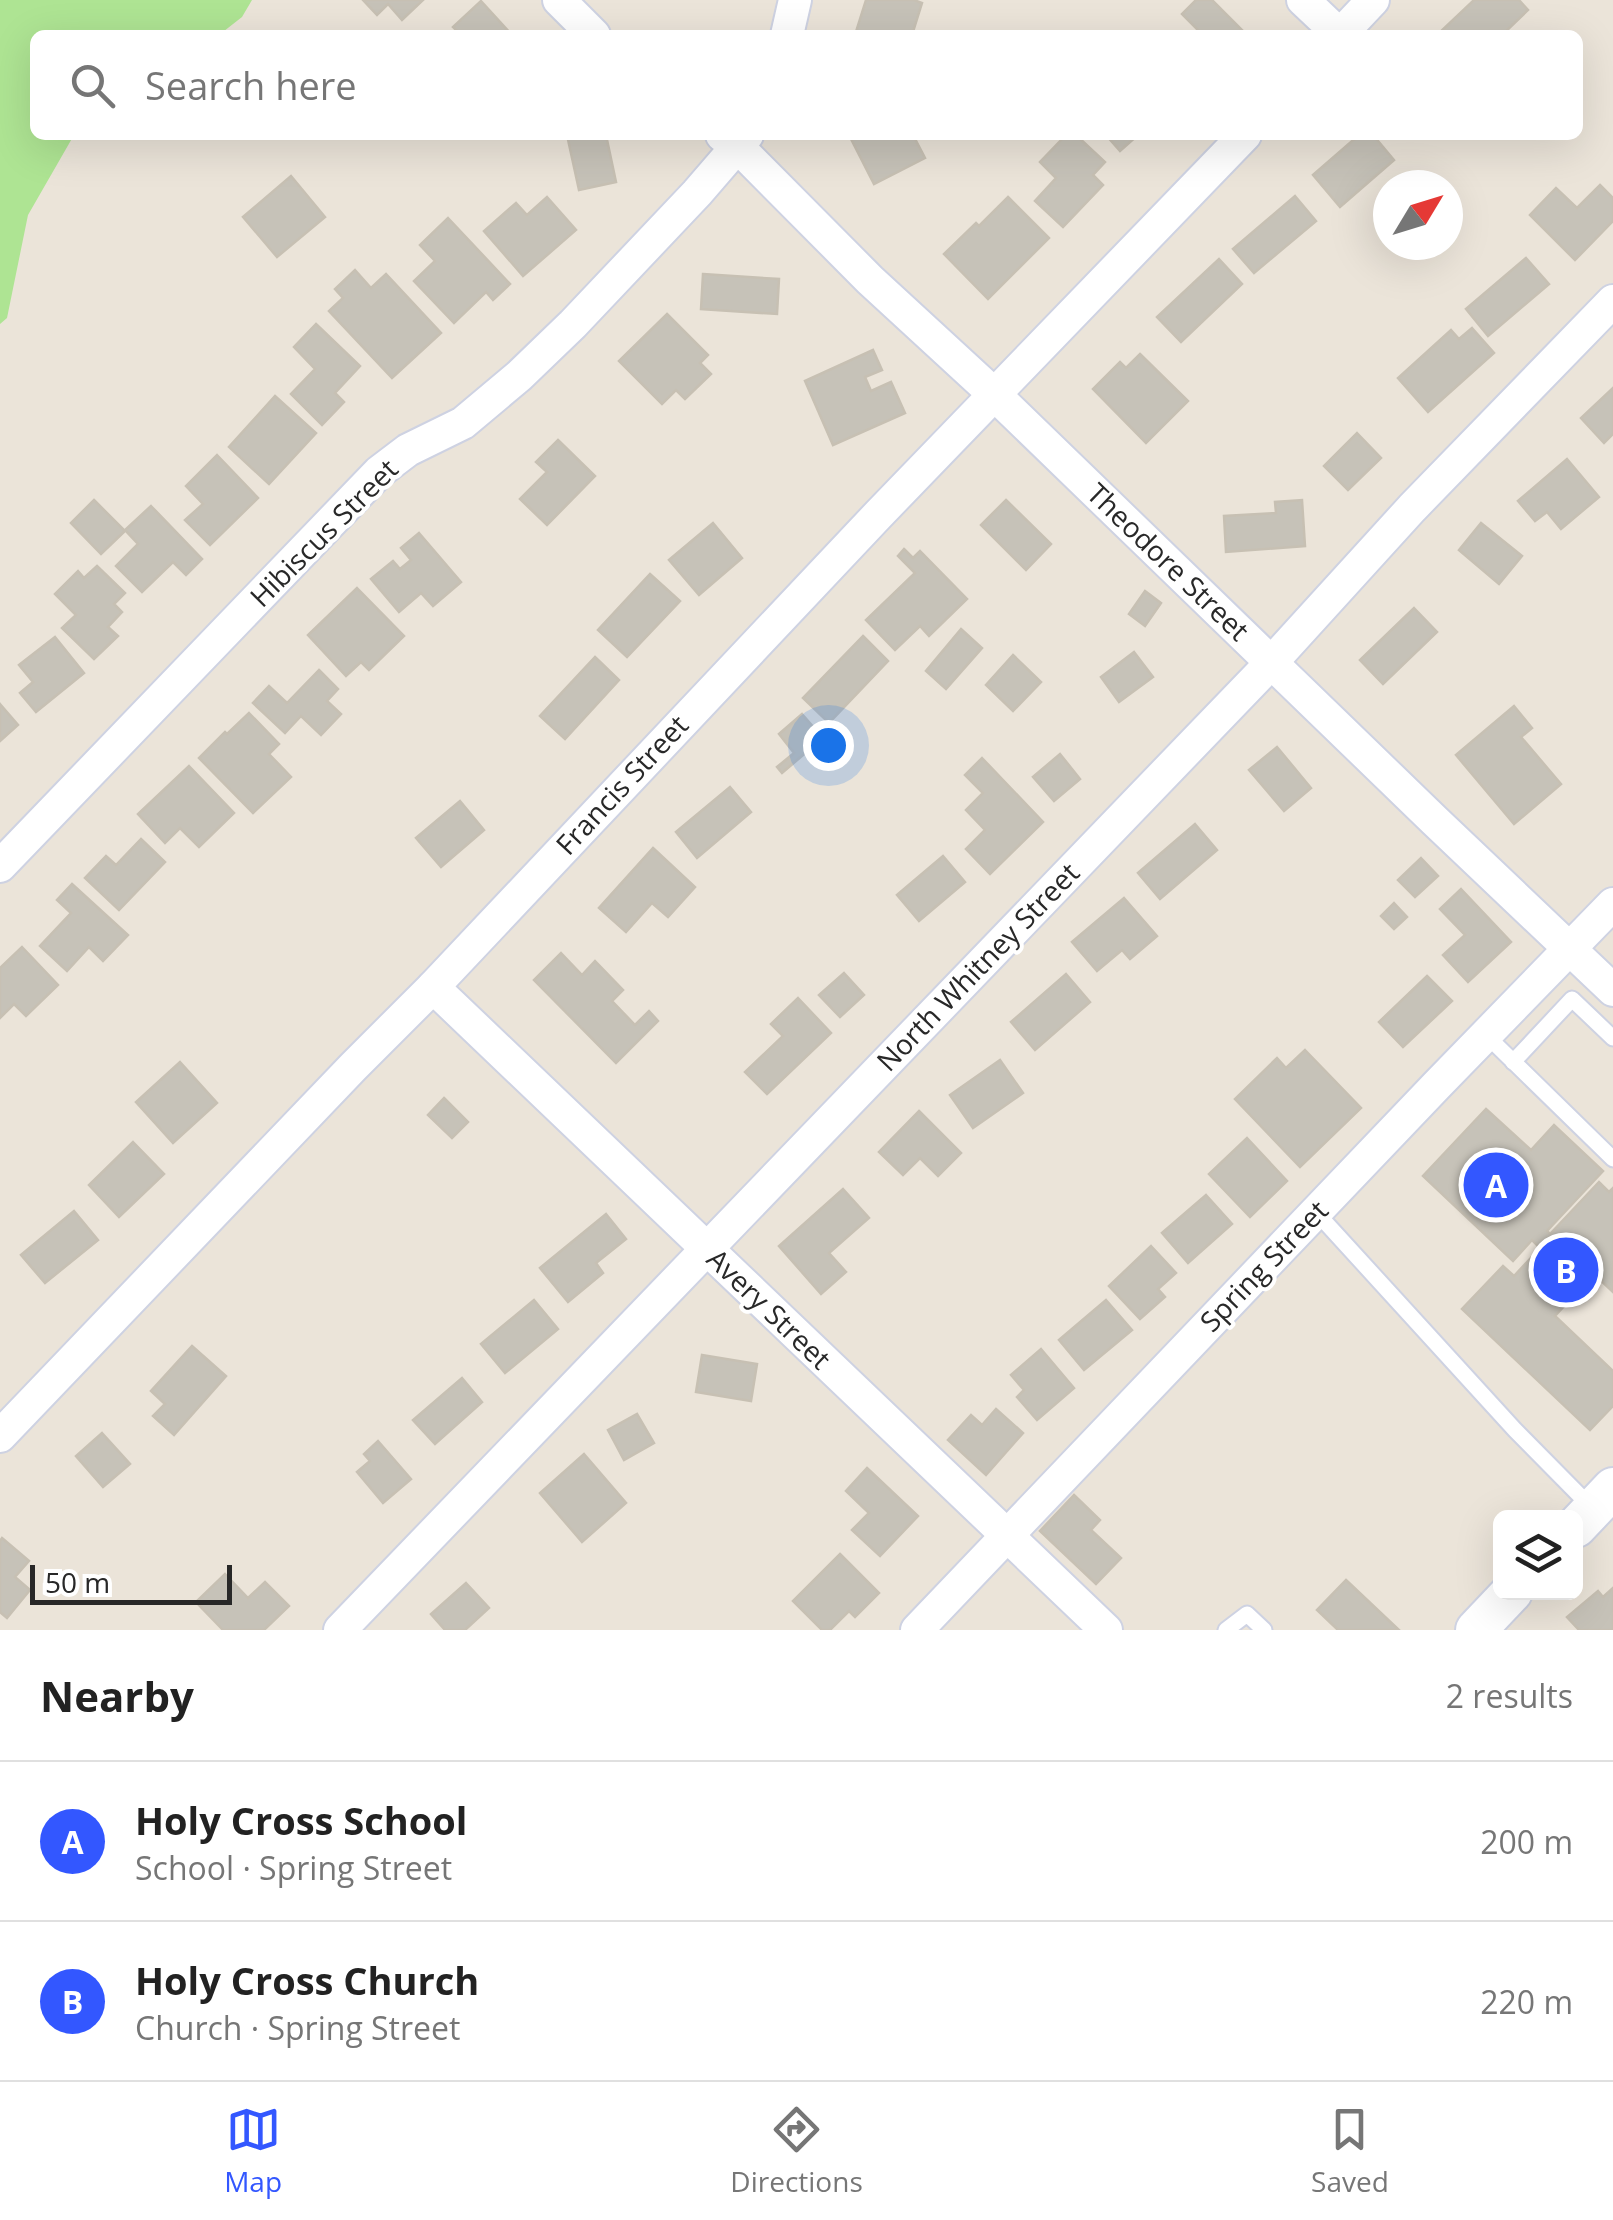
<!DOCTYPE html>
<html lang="en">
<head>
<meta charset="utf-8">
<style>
	body { margin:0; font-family:"Open Sans",sans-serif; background:#f6f6f6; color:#222 }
	.controls { position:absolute; right:30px; bottom:30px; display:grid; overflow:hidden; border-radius:15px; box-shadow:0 10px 40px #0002 }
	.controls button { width:90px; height:90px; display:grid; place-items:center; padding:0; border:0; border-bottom:2px solid #e0e0e0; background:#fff; color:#222; font:50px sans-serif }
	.compass { position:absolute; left:1373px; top:170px; width:90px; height:90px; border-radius:50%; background:#fff; box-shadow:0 10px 40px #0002; rotate:52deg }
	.scale { position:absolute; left:30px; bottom:25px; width:202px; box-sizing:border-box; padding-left:10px; border:5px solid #282828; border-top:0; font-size:28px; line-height:35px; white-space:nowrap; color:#282828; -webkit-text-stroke:8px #fff; paint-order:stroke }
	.you { position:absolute; left:828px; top:745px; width:35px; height:35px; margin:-25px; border:8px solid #fff; border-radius:50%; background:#1a73e8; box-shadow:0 0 0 15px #1a73e833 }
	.badge { display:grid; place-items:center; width:65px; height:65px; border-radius:50%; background:#3357ff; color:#fff; font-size:32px; font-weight:700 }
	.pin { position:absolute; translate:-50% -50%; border:5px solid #fff; box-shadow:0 2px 10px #0006 }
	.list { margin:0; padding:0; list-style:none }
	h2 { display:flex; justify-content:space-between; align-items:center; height:130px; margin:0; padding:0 40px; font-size:42px }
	h2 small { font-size:32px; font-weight:400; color:#767676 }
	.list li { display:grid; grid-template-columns:65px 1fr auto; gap:30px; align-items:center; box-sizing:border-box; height:160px; padding:0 40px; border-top:2px solid #e0e0e0 }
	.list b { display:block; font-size:38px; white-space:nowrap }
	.list p { margin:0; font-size:32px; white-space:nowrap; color:#767676 }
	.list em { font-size:32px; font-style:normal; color:#767676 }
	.icon { flex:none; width:55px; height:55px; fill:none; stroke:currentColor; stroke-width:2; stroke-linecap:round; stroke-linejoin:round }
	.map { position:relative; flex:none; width:1613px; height:1630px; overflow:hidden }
	.search { position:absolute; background:#fff; box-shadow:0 10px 40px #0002; left:30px; right:30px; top:30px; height:110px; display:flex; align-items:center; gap:25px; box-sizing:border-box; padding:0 35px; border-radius:15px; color:#767676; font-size:38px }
	.sheet { height:450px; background:#fff }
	nav { display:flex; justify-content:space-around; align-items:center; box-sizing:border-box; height:140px; border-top:2px solid #e0e0e0; background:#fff; font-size:28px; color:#767676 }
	nav a { display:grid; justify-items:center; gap:5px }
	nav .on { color:#3357ff }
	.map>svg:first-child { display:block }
</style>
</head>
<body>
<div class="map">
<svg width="1613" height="1630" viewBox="0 0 1613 1630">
	<rect width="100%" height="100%" fill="#ebe4d9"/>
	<path fill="#aee493" d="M0,0h252l-10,17 -23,18h-184v100h39l-46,80 -21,103 -7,6z"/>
	<g fill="#c6c2b8" stroke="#c7c0b3" stroke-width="2.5">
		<path d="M363,0h60l-21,20 -14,-16 -11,11z"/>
		<path d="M866,0h48l8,3 -10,32h-57z"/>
		<path d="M1196,0h16l34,34 -54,1 6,-5 -16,-16z"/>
		<path d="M1474,0h45l9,10 -26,25h-65z"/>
		<path d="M481,1l31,34h-51l-8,-8z"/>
		<path d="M567,135h39l10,47 -37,8z"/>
		<path d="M849,135h64l12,23 -51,26z"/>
		<path d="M1066,135h10l29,27 -12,13 10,10 -40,42 -28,-26 21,-23 -16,-16z"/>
		<path d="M1106,135h32l-18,16z"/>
		<path d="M1359,135h14l21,25 -54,47 -27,-32z"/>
		<path d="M291,176l34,41 -48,40 -34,-40z"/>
		<path d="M1600,185l13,13v23l-38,39 -45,-45 26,-27 21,20z"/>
		<path d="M1295,196l21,25 -62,52 -21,-24z"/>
		<path d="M547,197l29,33 -53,46 -39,-45 32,-28 11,12z"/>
		<path d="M1008,197l41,41 -61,61 -44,-45 32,-31 3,3z"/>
		<path d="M448,218l62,66 -17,16 -7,-8 -32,31 -40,-42 21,-20 -15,-16z"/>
		<path d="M1526,258l23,26 -61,52 -22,-27z"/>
		<path d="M1219,259l23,25 -61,58 -24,-25z"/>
		<path d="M355,270l16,18 15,-14 55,59 -49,45 -63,-67 14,-13 -8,-9z"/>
		<path d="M703,274l76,5 -2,35 -76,-5z"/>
		<path d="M667,314l41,41 -8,8 11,11 -26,25 -9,-9 -14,14 -43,-43z"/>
		<path d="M316,324l44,42 -25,27 9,9 -22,23 -31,-31 24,-25 -21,-22z"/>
		<path d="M1472,328l22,25 -66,59 -30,-34 53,-48 8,9z"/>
		<path d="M873,350l9,20 -17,7 6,14 20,-9 14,31 -72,32 -28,-64z"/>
		<path d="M1140,354l48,47 -42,42 -53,-54 27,-27 6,6z"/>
		<path d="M1613,388v46l-9,9 -23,-25z"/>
		<path d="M275,396l41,37 -47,51 -40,-37z"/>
		<path d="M1357,433l24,25 -33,32 -24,-24z"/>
		<path d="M558,440l37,36 -48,49 -27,-26 27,-27 -11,-10z"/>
		<path d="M217,455l41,43 -48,47 -25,-25 18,-16 -17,-18z"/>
		<path d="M1567,459l32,38 -38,32 -14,-17 -12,9 -17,-20z"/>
		<path d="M94,500l31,31 -24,23 -30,-31z"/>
		<path d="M1006,500l45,44 -25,26 -45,-45z"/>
		<path d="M1302,500l3,46 -79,6 -2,-36 52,-3 -1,-11z"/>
		<path d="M151,506l51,53 -16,16 -13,-13 -31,30 -26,-26 22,-22 -13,-14z"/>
		<path d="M713,523l29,35 -43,37 -30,-35z"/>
		<path d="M1481,523l41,33 -23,28 -40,-34z"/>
		<path d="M419,533l42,49 -28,24 -12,-13 -22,19 -28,-33 22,-18 7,8 11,-9 -10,-12z"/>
		<path d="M904,549l9,9 7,-7 47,48 -38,37 -9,-10 -25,24 -29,-30 49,-47 -17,-17z"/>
		<path d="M97,566l28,27 -11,11 8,8 -14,15 10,9 -24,23 -32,-31 14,-13 -21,-21 23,-23 6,7z"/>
		<path d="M650,574l30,27 -53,56 -29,-27z"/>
		<path d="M357,588l47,48 -35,34 -8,-8 -15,14 -38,-41z"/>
		<path d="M1145,591l16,12 -16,23 -16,-12z"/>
		<path d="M1414,608l23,24 -54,52 -23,-24z"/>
		<path d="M961,629l21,19 -36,41 -20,-18z"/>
		<path d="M863,636l25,25 -59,62 -26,-25z"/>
		<path d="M55,637l29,36 -48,39 -16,-19 13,-11 -14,-17z"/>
		<path d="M1134,652l19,25 -34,25 -18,-25z"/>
		<path d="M1013,655l28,27 -28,29 -27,-26z"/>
		<path d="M595,657l24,23 -54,59 -25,-23z"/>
		<path d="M319,670l19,19 -11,12 14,13 -20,21 -20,-19 -16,17 -32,-30 16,-17 18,17z"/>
		<path d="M0,704l18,21 -18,16z"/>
		<path d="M1514,706l18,22 -11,9 40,47 -47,40 -58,-69z"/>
		<path d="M249,713l30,31 -10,10 22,23 -38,36 -54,-55 26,-26 2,2z"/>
		<path d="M802,714l21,24 -41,35 -5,-6 17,-14 -15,-19z"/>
		<path d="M1277,747l34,41 -27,23 -35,-41z"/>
		<path d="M1060,754l20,25 -26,22 -21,-24z"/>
		<path d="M982,758l61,64 -53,52 -24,-25 19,-19 -19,-20 17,-17 -18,-18z"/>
		<path d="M189,766l45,47 -35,34 -19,-19 -15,15 -27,-29z"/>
		<path d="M730,787l21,25 -54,46 -21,-26z"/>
		<path d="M460,801l24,29 -43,37 -25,-29z"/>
		<path d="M1195,824l22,26 -57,49 -22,-26z"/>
		<path d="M141,839l24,23 -46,48 -34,-32 21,-22 10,9z"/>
		<path d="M653,848l42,39 -27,30 -16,-14 -26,29 -27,-24z"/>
		<path d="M943,856l22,26 -46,39 -22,-26z"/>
		<path d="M1421,858l17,18 -23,21 -17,-17z"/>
		<path d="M72,884l56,51 -25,26 -14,-14 -22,24 -27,-25 31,-33 -14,-13z"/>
		<path d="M1461,889l50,53 -43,40 -25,-27 22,-20 -25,-26z"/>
		<path d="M1124,898l33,38 -27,23 -8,-9 -25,21 -25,-29z"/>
		<path d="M1394,903l13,14 -13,12 -13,-13z"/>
		<path d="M22,947l36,38 -32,31 -12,-12 -14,14v-50z"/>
		<path d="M561,953l21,22 13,-14 28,29 -11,11 23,24 14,-14 9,10 -42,42 -82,-83z"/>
		<path d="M844,973l20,22 -24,22 -21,-22z"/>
		<path d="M1066,974l24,28 -55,48 -24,-28z"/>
		<path d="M1427,976l25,25 -49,46 -24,-25z"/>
		<path d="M798,998l33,35 -64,61 -22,-22 38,-36 -12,-12z"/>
		<path d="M1305,1050l56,58 -61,59 -65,-68 42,-41 9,10z"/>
		<path d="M1000,1060l23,33 -50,35 -23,-33z"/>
		<path d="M180,1062l37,41 -44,40 -37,-41z"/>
		<path d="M444,1098l24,24 -16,16 -24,-23z"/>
		<path d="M1486,1109l45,41 23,-25 49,46 -56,60 3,3 49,-52 10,10 4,-4v104l-19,-18 -39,42 58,55v35l-23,24 -128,-121 41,-43 11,10 26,-28 -8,-8 -19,21 -90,-85z"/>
		<path d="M919,1111l42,42 -23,23 -18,-18 -17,17 -24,-23z"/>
		<path d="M1247,1138l40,43 -37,36 -41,-43z"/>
		<path d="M133,1142l31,32 -45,43 -30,-32z"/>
		<path d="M843,1189l26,29 -40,35 17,19 -25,22 -42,-48z"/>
		<path d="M1206,1195l26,29 -44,39 -26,-30z"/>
		<path d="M74,1211l24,29 -53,43 -24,-28z"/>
		<path d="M606,1214l20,25 -30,24 7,10 -35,29 -28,-34z"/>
		<path d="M1151,1246l25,27 -18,16 7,8 -25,22 -31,-33z"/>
		<path d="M534,1300l24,29 -53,44 -24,-29z"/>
		<path d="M1106,1300l26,30 -48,40 -25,-30z"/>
		<path d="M192,1346l34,30 -52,59 -21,-19 12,-12 -14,-13z"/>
		<path d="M1041,1349l33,39 -37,32 -20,-23 7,-7 -13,-15z"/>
		<path d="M702,1355l55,9 -6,37 -55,-9z"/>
		<path d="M462,1378l20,24 -47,42 -22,-24z"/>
		<path d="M996,1409l27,24 -37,42 -38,-35 23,-25 11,10z"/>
		<path d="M637,1414l17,29 -30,17 -16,-30z"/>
		<path d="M102,1433l28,31 -27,23 -27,-31z"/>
		<path d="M378,1441l33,38 -28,24 -26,-31 13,-11 -6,-7z"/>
		<path d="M584,1454l42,49 -44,39 -42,-49z"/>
		<path d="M867,1468l51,48 -38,40 -28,-26 17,-17 -23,-22z"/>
		<path d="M1074,1495l26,25 -9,10 30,28 -25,26 -56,-53z"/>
		<path d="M2,1538l27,23 -14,16 15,13 -23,28 -7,-6v-71z"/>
		<path d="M840,1554l39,39 -24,24 -6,-6 -19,19h-8l-29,-29z"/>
		<path d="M225,1574l23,24 17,-16 24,24 -25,24h-41l-27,-28z"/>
		<path d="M1346,1580l53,50h-61l-21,-20z"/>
		<path d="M466,1583l23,25 -24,22h-20l-14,-16z"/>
		<path d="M1613,1588v42h-34l-12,-13 31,-26 5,6z"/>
	</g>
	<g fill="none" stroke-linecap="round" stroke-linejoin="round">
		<defs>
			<g id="service">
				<path d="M1486,1035l127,124"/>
				<path d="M1513,1062l59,-63 41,39"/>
				<path d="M1316,1212l199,218 78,79"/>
				<path d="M1226,1630l21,-16 17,16"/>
			</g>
			<g id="minor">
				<path d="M559,0l35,35"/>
				<path d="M1303,0l37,35 33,-35"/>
				<path d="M787,35l8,-35"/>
				<path d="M722,135l15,11 133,134 125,115 439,425 179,170"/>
				<path d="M0,866l379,-394 29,-22 55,-27 56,-47 54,-52 124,-131 50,-58"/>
				<path d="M433,987l673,643"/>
				<path d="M0,1436l353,-369 80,-80 445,-472 367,-380"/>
				<path d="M340,1630l931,-967 141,-155 201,-207"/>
				<path d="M917,1630l520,-545 176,-181"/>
			</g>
			<g id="tertiary">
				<path d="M1576,1527l37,-39"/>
				<path d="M1476,1630l36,-38"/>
			</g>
		</defs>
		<use href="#service" stroke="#ced2e2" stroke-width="19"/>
		<use href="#minor" stroke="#ced2e2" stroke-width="36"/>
		<use href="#tertiary" stroke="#ced2e2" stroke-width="44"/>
		<use href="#service" stroke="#fff" stroke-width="15"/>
		<use href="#minor" stroke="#fff" stroke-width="32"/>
		<use href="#tertiary" stroke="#fff" stroke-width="40"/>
	</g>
	<g text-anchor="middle" stroke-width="8" stroke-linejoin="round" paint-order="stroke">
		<g font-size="28" fill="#282828" stroke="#fff">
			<text transform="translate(324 533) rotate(-45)" y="10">Hibiscus Street</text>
			<text transform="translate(1168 562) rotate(44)" y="10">Theodore Street</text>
			<text transform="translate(622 785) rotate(-47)" y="10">Francis Street</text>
			<text transform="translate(978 967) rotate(-46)" y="10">North Whitney Street</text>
			<text transform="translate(1264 1266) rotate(-46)" y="10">Spring Street</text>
			<text transform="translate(769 1309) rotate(44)" y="10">Avery Street</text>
		</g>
	</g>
</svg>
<div class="controls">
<button><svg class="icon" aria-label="layers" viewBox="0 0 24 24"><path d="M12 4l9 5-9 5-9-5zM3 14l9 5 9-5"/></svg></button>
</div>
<svg class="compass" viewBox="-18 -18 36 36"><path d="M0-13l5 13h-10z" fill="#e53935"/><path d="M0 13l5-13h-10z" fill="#767676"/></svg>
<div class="scale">50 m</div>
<div class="you"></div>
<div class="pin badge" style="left:1496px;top:1185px">A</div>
<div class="pin badge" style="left:1566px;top:1270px">B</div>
<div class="search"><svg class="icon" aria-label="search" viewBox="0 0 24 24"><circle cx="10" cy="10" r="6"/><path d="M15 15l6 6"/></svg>Search here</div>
</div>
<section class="sheet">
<h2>Nearby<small>2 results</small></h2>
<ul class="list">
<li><span class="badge">A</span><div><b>Holy Cross School</b><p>School · Spring Street</p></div><em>200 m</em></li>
<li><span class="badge">B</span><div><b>Holy Cross Church</b><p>Church · Spring Street</p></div><em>220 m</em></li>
</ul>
</section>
<nav>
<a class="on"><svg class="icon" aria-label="map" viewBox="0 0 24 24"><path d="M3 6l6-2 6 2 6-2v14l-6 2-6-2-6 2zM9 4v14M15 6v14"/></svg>Map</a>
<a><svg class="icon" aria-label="directions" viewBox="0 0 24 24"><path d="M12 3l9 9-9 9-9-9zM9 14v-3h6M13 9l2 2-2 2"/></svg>Directions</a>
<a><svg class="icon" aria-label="saved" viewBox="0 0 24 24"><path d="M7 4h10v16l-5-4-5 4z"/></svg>Saved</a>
</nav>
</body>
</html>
